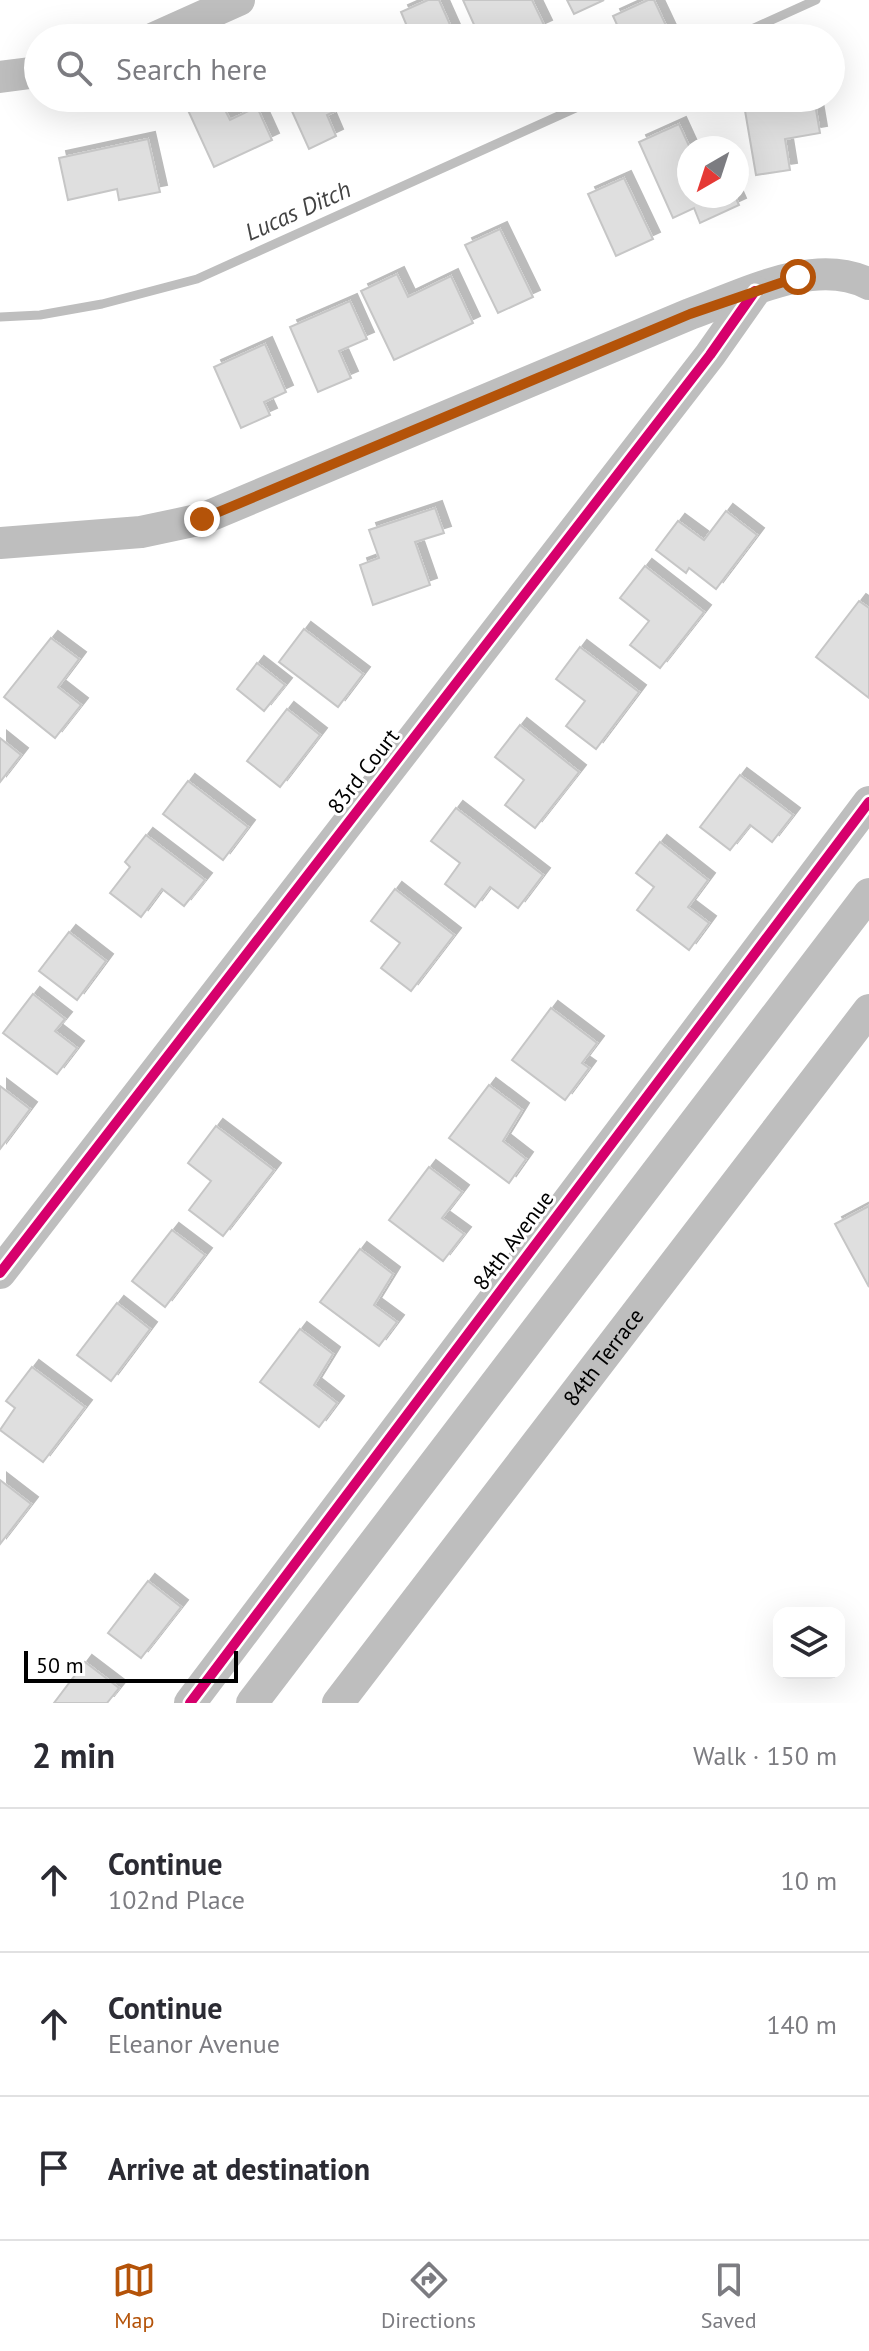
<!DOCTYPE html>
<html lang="en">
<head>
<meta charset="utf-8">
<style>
	body { margin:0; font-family:"PT Sans",sans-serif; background:#f2f2f3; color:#2b2b33 }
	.controls { position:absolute; right:24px; bottom:24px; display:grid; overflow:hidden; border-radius:16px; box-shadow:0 8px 32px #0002 }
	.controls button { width:72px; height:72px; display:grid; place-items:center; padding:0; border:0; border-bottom:2px solid #e1e1e2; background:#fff; color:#2b2b33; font:40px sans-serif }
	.compass { position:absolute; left:677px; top:136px; width:72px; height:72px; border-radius:50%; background:#fff; box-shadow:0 8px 32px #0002; rotate:219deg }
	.scale { position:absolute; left:24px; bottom:20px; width:214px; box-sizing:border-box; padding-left:8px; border:4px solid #000; border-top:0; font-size:22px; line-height:28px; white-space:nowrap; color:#000; -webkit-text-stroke:6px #fff; paint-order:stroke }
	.stop { position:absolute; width:24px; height:24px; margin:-18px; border:6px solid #b45309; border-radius:50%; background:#fff }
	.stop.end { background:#b45309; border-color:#fff; box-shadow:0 2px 8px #0008 }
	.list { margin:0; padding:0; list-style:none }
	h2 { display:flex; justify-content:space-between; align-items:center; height:104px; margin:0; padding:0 32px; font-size:34px }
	h2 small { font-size:26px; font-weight:400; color:#7c7c81 }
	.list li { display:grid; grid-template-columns:52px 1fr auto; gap:24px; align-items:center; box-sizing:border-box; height:144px; padding:0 32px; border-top:2px solid #e1e1e2 }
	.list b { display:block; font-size:30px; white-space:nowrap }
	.list p { margin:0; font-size:26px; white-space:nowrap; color:#7c7c81 }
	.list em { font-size:26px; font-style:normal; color:#7c7c81 }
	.icon { flex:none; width:44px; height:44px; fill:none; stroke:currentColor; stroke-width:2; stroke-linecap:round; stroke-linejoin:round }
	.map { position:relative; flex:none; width:869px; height:1703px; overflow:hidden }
	.search { position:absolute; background:#fff; box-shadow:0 8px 32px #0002; left:24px; right:24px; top:24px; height:88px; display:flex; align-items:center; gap:20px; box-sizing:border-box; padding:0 28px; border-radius:44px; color:#7c7c81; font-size:30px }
	.sheet { height:536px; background:#fff }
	nav { display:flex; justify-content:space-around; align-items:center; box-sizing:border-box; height:112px; border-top:2px solid #e1e1e2; background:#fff; font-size:22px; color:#7c7c81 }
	nav a { display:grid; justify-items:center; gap:4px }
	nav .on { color:#b45309 }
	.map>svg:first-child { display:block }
</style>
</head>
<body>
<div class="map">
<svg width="869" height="1703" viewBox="0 0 869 1703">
	<defs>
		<filter id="shadow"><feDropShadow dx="7" dy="-7" stdDeviation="0" flood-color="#0004"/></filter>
	</defs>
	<rect width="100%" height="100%" fill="#fff"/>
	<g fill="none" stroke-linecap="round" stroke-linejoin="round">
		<g stroke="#bebebe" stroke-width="9">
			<path d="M732,38l84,-38"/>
			<path d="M0,317l40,-2 62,-11 95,-25 401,-181"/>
		</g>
	</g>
	<g fill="#dfdfdf" stroke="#c6c6c6" stroke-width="2" filter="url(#shadow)">
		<path d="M428,0h11l17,38h-62l15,-7 -8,-19z"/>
		<path d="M463,0h69l13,27 -24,11h-41z"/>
		<path d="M567,0h37l-30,14z"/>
		<path d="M648,0h6l16,34 -9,4h-38l-10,-22z"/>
		<path d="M209,98h10l11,22 27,-13 15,33 -58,27 -27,-59z"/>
		<path d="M286,98h60l3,7 -22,10 9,21 -27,13z"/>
		<path d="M814,98l6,35 -35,6 5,31 -34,5 -13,-76z"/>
		<path d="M679,124l11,24 -1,48h46l4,9 -39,18 -6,-15 -21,10 -34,-76z"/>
		<path d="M148,139l12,53 -41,8 -2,-11 -49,11 -9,-42z"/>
		<path d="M624,178l29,61 -37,17 -28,-62z"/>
		<path d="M500,229l33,68 -35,16 -33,-68z"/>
		<path d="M397,274l11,23 43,-21 22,47 -79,37 -33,-69z"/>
		<path d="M350,301l17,38 -28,12 12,27 -33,14 -28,-65z"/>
		<path d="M265,344l21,48 -22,10 6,13 -29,13 -27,-61z"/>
		<path d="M435,508l9,25 -29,9 15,43 -57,20 -13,-40 19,-7 -10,-28z"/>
		<path d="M726,511l31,24 -41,54 -27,-21 -3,5 -30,-23 22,-29 26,19z"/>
		<path d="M645,566l59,46 -44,56 -30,-23 19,-24 -29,-23z"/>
		<path d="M859,601l10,7v90l-53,-41z"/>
		<path d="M304,629l59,45 -25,33 -59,-45z"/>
		<path d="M51,638l28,21 -21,28 23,18 -26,33 -51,-41z"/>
		<path d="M580,647l59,45 -43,57 -30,-23 19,-25 -29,-22z"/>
		<path d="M257,663l28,22 -21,26 -27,-22z"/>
		<path d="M287,709l33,26 -40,52 -33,-26z"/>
		<path d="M520,725l59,47 -44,56 -30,-23 19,-25 -29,-23z"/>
		<path d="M0,738l21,17 -21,27z"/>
		<path d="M740,775l53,40 -21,27 -22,-17 -20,25 -30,-23z"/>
		<path d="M188,781l60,46 -25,33 -60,-46z"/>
		<path d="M456,808l87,67 -25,33 -28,-21 -15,20 -30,-23 15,-21 -29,-22z"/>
		<path d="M146,835l59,45 -21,26 -22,-17 -21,28 -31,-24 20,-26 -5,-5z"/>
		<path d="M660,842l48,38 -20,27 21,16 -20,27 -52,-40 17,-23 -18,-14z"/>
		<path d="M395,889l59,46 -43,56 -30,-23 19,-25 -29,-22z"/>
		<path d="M69,932l37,29 -29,39 -38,-29z"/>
		<path d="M33,994l32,25 -10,12 22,17 -20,26 -54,-41z"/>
		<path d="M551,1008l46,35 -15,20 7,5 -24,32 -53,-40z"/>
		<path d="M489,1085l33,25 -19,31 23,18 -17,24 -60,-45z"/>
		<path d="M0,1086l30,23 -30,40z"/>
		<path d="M216,1126l58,44 -51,66 -34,-26 22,-29 -23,-18z"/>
		<path d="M429,1167l33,25 -20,26 22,16 -21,27 -54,-41z"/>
		<path d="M869,1206v81l-34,-63z"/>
		<path d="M172,1230l33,25 -40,52 -33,-26z"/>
		<path d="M360,1249l33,25 -19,31 23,17 -18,24 -59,-44z"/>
		<path d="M117,1303l33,26 -39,52 -34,-26z"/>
		<path d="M300,1329l33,25 -19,31 23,18 -18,24 -59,-45z"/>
		<path d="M32,1367l53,40 -42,55 -43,-32 15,-22 -9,-7z"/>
		<path d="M0,1480l31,24 -31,40z"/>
		<path d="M148,1581l33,26 -40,51 -33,-25z"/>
		<path d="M85,1662l34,26 -12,15h-53z"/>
	</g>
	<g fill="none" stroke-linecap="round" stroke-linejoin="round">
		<g stroke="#bebebe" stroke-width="32">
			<path d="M154,38l85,-38"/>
			<path d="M0,77l38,-5"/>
			<path d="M0,543l141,-11 61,-13 488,-205c53,-19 125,-58 179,-30"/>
			<path d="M0,1273l710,-918 45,-64"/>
			<path d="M190,1703l679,-901"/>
			<path d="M252,1703l617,-809"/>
			<path id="s1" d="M338,1703l531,-693"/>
		</g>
		<defs>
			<g id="cycleway">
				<path d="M0,1273l710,-918 45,-64"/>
				<path d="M190,1703l679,-901"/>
			</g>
		</defs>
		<use href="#cycleway" stroke="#fff" stroke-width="15"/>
		<use href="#cycleway" stroke="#d6006c" stroke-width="10"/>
	</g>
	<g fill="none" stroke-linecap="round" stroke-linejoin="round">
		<path stroke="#b45309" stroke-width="10" d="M202,519l488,-205 108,-37"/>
	</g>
	<g text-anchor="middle" stroke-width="6" stroke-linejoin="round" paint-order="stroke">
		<g font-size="22" fill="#000" stroke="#fff">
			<text transform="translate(363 771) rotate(-52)" y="8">83rd Court</text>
			<text transform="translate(513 1240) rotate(-53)" y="8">84th Avenue</text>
			<text dy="8" stroke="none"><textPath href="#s1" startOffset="436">84th Terrace</textPath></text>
		</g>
		<g font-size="24" font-style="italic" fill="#434343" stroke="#fff">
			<text transform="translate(298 211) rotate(-24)" y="8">Lucas Ditch</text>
		</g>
	</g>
</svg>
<div class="controls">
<button><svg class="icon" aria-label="layers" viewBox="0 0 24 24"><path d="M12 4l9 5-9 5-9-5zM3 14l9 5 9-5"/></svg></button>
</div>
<svg class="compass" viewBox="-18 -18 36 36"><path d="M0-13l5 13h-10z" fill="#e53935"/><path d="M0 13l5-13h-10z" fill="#7c7c81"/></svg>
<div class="scale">50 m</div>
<div class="stop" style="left:798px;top:277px"></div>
<div class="stop end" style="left:202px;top:519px"></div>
<div class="search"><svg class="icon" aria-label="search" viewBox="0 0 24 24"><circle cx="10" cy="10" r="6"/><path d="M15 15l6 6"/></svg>Search here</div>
</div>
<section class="sheet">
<h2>2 min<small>Walk · 150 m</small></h2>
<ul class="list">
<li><svg class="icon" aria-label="ahead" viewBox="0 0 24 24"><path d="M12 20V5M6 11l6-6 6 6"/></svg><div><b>Continue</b><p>102nd Place</p></div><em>10 m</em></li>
<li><svg class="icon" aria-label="ahead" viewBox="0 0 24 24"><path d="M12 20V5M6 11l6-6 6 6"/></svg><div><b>Continue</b><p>Eleanor Avenue</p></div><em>140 m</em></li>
<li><svg class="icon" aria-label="arrive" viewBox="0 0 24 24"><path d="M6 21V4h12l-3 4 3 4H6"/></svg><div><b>Arrive at destination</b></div></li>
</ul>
</section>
<nav>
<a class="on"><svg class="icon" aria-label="map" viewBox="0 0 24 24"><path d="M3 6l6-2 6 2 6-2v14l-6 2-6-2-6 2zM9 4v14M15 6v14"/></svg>Map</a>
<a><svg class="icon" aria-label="directions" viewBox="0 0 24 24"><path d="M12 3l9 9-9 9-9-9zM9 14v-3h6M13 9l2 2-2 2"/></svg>Directions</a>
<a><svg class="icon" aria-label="saved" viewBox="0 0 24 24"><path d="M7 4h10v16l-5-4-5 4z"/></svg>Saved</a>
</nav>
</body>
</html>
